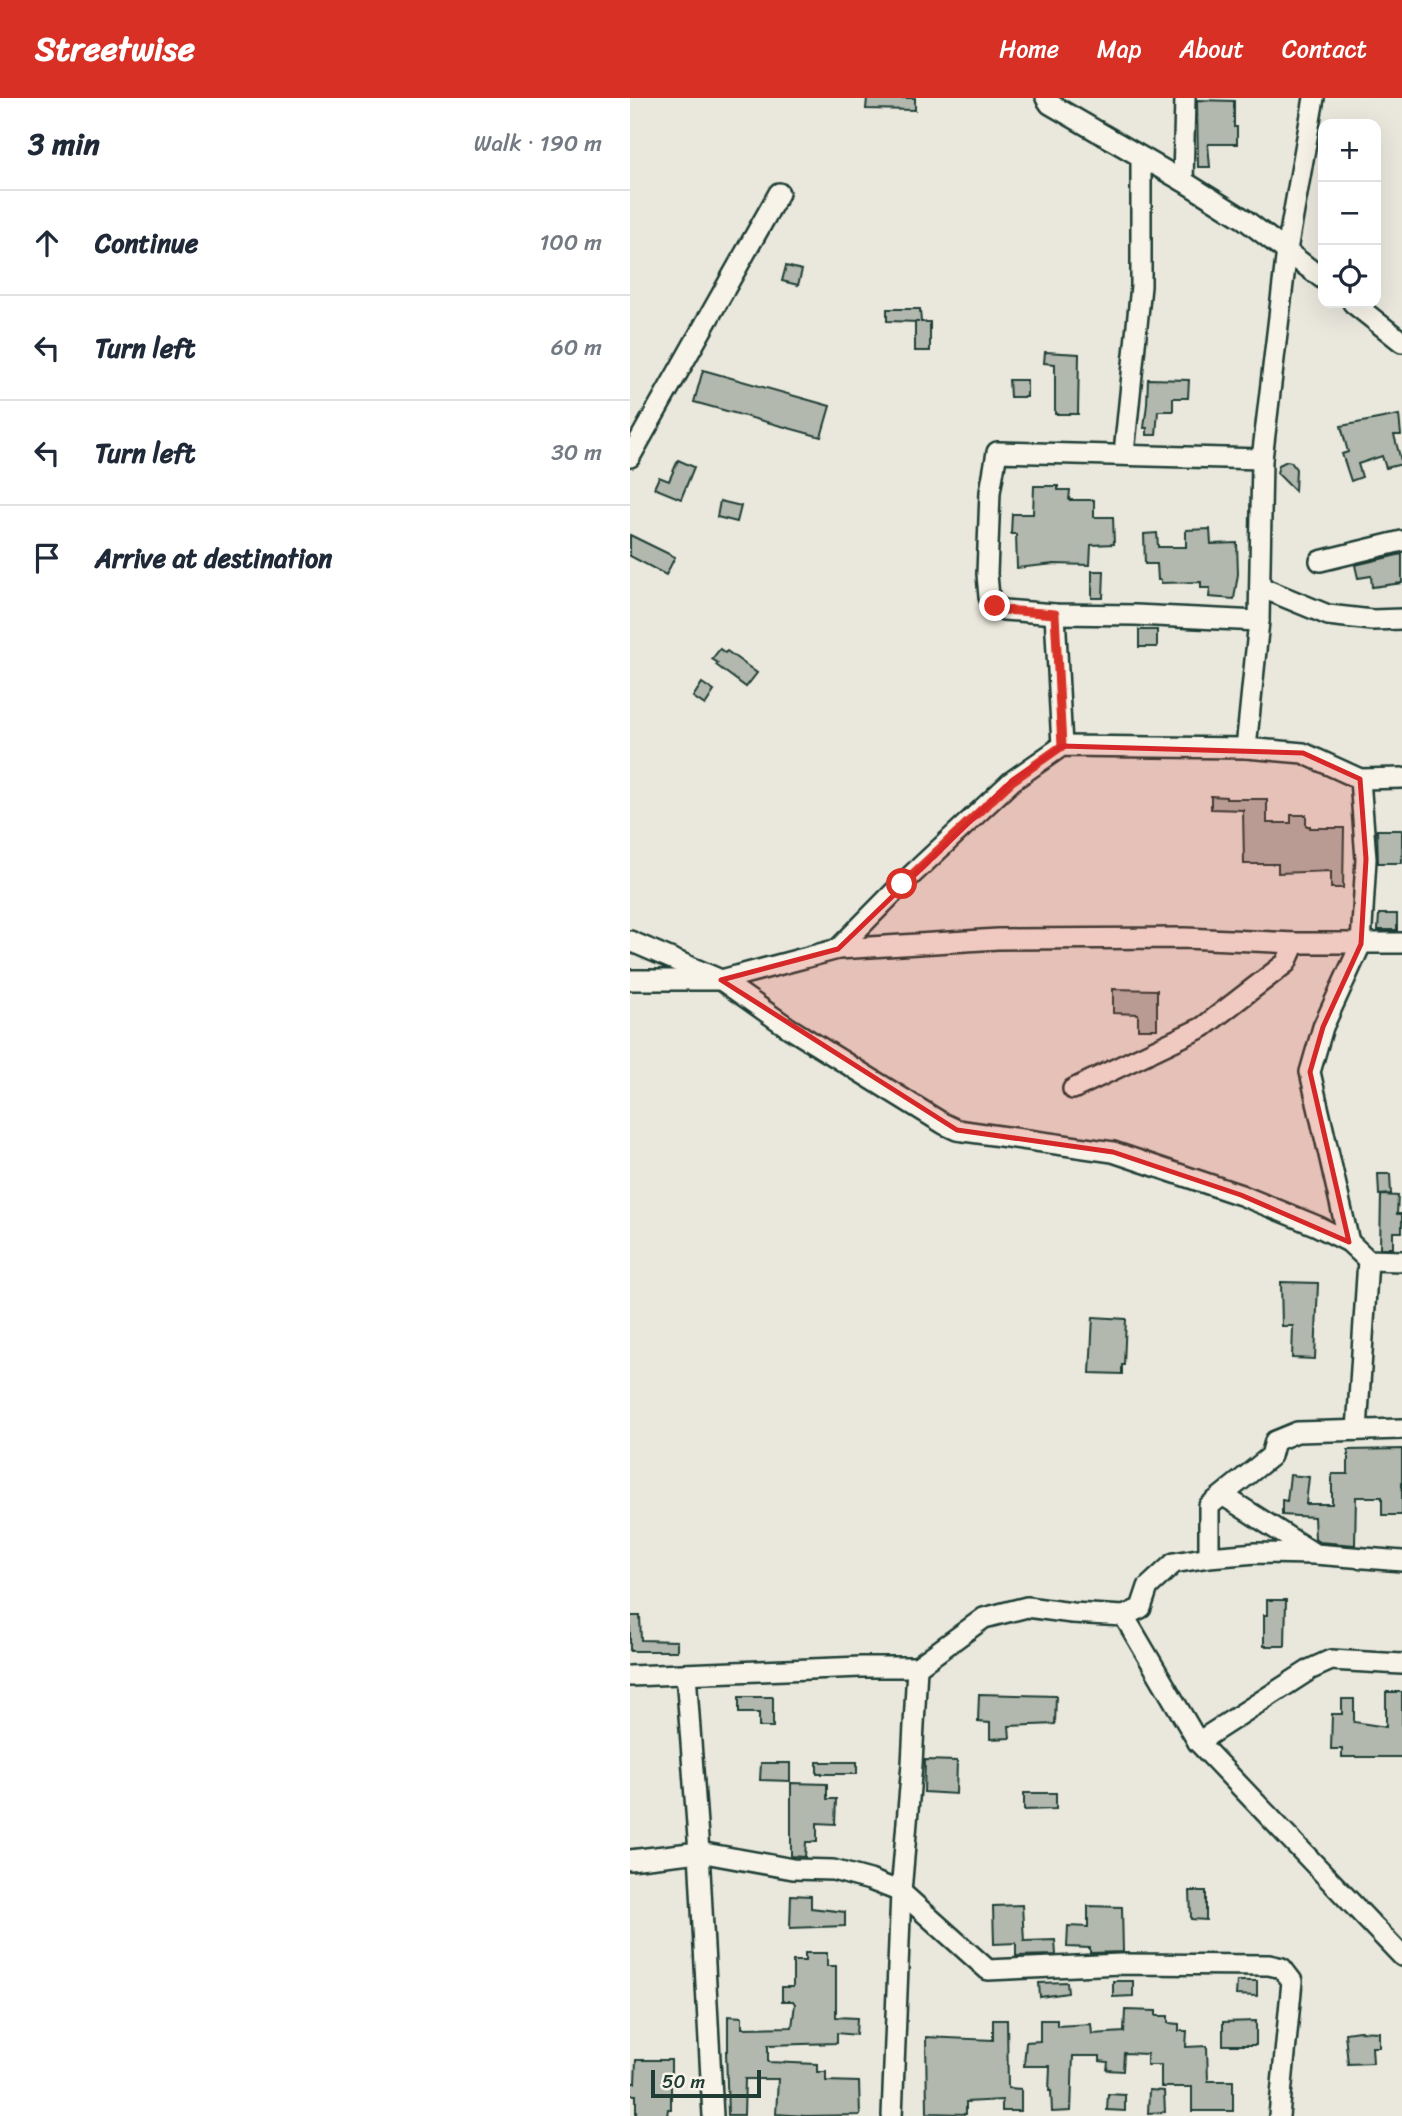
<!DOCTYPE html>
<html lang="en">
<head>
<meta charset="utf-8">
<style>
	body { margin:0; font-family:Sriracha,sans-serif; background:#f2f2f3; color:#1f2937 }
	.controls { position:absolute; right:21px; top:21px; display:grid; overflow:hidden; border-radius:14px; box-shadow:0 7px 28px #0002 }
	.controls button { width:63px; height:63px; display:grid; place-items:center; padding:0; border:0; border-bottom:2px solid #e0e1e3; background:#fff; color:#1f2937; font:35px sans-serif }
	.scale { position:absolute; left:21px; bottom:18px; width:110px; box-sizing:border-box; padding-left:7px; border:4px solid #1f3d34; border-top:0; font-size:19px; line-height:24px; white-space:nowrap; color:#1f3d34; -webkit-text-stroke:5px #f7f3e8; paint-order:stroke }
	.stop { position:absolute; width:21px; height:21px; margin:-16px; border:5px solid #d93025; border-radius:50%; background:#fff }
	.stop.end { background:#d93025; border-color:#fff; box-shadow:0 2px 7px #0008 }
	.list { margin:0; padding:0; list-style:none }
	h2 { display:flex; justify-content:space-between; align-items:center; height:91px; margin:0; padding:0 28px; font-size:30px }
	h2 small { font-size:23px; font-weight:400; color:#747a83 }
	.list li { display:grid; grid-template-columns:46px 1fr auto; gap:21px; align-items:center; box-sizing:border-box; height:105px; padding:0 28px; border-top:2px solid #e0e1e3 }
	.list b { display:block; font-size:26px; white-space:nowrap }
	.list em { font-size:23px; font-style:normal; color:#747a83 }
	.icon { flex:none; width:38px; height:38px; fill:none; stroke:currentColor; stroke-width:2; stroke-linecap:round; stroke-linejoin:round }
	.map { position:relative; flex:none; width:772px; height:2018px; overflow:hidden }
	header { display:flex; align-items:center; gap:42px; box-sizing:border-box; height:98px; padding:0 35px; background:#d93025; color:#fff }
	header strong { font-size:33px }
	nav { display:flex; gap:38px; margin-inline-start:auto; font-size:24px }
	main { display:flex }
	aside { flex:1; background:#fff }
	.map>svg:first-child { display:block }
</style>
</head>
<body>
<header>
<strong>Streetwise</strong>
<nav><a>Home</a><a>Map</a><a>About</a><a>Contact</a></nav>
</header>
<main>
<aside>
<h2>3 min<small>Walk · 190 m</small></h2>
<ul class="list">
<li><svg class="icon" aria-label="ahead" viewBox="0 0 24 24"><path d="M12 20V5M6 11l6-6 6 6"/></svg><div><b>Continue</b></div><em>100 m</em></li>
<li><svg class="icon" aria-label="left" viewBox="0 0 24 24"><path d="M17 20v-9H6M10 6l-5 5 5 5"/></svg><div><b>Turn left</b></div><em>60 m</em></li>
<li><svg class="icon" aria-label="left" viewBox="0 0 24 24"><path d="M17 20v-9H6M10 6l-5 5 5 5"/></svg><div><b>Turn left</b></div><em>30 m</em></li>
<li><svg class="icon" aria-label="arrive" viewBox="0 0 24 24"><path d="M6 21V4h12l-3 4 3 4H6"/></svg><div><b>Arrive at destination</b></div></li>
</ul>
</aside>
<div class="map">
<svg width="772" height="2018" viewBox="0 0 772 2018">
	<rect width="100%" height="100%" fill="#eae8dd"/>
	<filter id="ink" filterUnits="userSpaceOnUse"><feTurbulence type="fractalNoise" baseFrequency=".0143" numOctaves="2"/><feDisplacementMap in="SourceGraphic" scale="14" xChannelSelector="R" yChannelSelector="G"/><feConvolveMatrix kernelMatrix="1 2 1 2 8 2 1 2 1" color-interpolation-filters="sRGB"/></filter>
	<g filter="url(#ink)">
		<g fill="#b2b8ae" stroke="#1f3d34" stroke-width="2">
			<path d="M237,0h48v12l-49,-1z"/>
			<path d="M567,2l37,1v26h3v17h-29l2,23h-12z"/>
			<path d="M156,168l16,4 -4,15 -16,-4z"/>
			<path d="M257,211h33l1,13h9v29h-15v-29h4l-32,-1z"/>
			<path d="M415,254l34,2 -1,60h-23v-50l-11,-1z"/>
			<path d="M73,272l127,36 -9,31 -127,-35z"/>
			<path d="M518,281l41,1 -1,18h-15v13h-15l-2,24h-9v-7h-3l3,-24z"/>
			<path d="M379,282h18v17h-17z"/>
			<path d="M769,317l2,20h-7l8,29 -16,4 -4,-12 -24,8 4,13 -11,4 -9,-27 6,-2 -7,-26z"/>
			<path d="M48,362l16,7 -13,32 -27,-11 5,-11 10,4z"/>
			<path d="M657,363l4,1 5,7 -1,22 -18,-18 2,-8z"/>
			<path d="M404,388h24v4h12l-1,10h25v17h19l1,27 -23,1 -1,20 -36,-1 -37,4 -1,-34h-5l1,-20h21z"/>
			<path d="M90,403l21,5 -4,16 -20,-5z"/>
			<path d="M580,431l1,15 26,-1 1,31 -4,25 -25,-2 1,-9h-9v-6l-40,1v-3h-3l-1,-16h-12l-1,-30 13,-1 1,14h28v-17z"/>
			<path d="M0,437l45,22 -9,18 -36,-19z"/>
			<path d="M772,456v29l-30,4 -1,-11 -13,2 -3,-13z"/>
			<path d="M462,473h12l-1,27h-11z"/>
			<rect x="509" y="532" width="18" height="17"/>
			<path d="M90,551l5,4 2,-2 30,22 -11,14 -30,-22 2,-2 -6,-4z"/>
			<path d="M72,585l12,8 -9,14 -12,-8z"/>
			<path d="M581,698l15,1v2h41v24h24v-8h15v11h4v2h34l-1,60h-12v-17l-53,2v-9h-34l-1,-54 -32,-1z"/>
			<path d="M747,732h25v33h-24z"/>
			<path d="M749,816h18v16h-19z"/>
			<path d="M483,891l44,1v39h-19v-15l-25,-1z"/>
			<path d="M748,1076h12l1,20 -12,1z"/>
			<path d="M751,1097l17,1 -1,18h5v18h-9v16h-13z"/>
			<path d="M651,1184l37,1 -3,76 -23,-1 1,-32h-11z"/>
			<path d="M463,1219l33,2 -2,46h-2v9l-32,-1z"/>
			<path d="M772,1351v66h-20v-18h-26l-1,48 -36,-3 -4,-3 -1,-22 -32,-2v-15l5,1 3,-26 19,2 -3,27h26v-30h16v-24z"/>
			<path d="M637,1502h19l-1,46h-21v-31h3z"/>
			<path d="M0,1518h10l1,24 36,1v10h-47z"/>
			<path d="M756,1594h16v65h-60v-8h-11l1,-35h10v-15h12v23l32,5z"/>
			<path d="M349,1596l77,2 -1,28 -46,2 1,12 -20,1v-16l-12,-1z"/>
			<path d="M109,1599h34v30h-14v-14h-20z"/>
			<path d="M295,1662l32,1 -1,33 -32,-2z"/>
			<rect x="187" y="1664" width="40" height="12"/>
			<path d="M131,1665h29v18l-30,-1z"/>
			<path d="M161,1685l36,1v15h9l-1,25 -18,-1v19h-11l-1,15 -14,-1z"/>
			<path d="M394,1695h32v16l-32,1z"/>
			<path d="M560,1793h16v29l-15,-1z"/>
			<path d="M161,1797l20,1v12l34,4v14l-55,2z"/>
			<path d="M392,1807l2,36 31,-1 1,15 -40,1v-13l-22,1 -1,-38z"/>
			<path d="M458,1808l34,1 1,45 -33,1v-5l-23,-1 1,-21 20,1z"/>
			<path d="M175,1855h22v13h9v51l21,1 -1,17 -19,-2v10l-69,2v17l49,2v8h9v9l33,1 1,33 -55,1 -29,-2 2,-35h-33l-1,36h-16l-2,-64h2v-35l14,1v11l50,-1 3,-23 -2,-3h-11v-14h11v-26h12z"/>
			<path d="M483,1883h20v15l-20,1z"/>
			<path d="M607,1883h20v15l-21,-1z"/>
			<path d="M437,1884l1,11 -28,4 -1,-14z"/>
			<path d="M495,1912l31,1v5h12v7l11,1v7h8l-1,16 21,-1 1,35h25v30h-41v-24h-31v-22h-14v-11l-23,-1 -1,18 -16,-1 1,-8 -8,-1v-5h-27l-2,55 -19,1 -1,-21h-2l1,-25h-26l2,-24 14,-1v-21h17v6l34,-2 1,10 32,-2z"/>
			<path d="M363,1922h14l1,68 13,1v22h-19v-11l-36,2v12l-39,-1 -1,-76 67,3z"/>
			<path d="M626,1923v24h-33v-23z"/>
			<path d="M729,1933l20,1v15h-7l1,16 -25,1 -3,-31z"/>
			<path d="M6,1962h35v49h-3l-1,7h-31v-21h-6v-12h5z"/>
			<path d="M519,1992l15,1 1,21 -17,1z"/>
			<path d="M478,1996l17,1v16l-18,-1z"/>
		</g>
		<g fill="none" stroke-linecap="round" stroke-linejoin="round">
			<defs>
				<g id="minor">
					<path d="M416,0l4,6 133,77 61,38 79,60"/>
					<path d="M553,83l2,-83"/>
					<path d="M723,205l49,39"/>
					<path d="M494,355l17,-167v-128"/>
					<path d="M0,359l149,-264"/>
					<path d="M690,463l82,-20"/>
					<path d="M630,489l68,28 44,5 30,-1"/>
					<path d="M425,516l7,132"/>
					<path d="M629,523l-124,-6 -80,-1 -51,-4 -9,-4 -6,-9 -2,-23 3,-82 7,-40 265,7 25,-209 27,-152"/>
					<path d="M616,650l13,-127 3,-162"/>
					<path d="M0,843l91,39 68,48 155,96 13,6 156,22 128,43 76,31 32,16 19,18 34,1"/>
					<path d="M208,851l64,-65 110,-103 50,-35 184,2 57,5 57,26 42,-1"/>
					<path d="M0,882h91l117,-31 160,-10 187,-1 110,5h107"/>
					<path d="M443,991l130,-62 83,-64 9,-20"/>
					<path d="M719,1144l-39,-170 13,-45 38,-83 5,-85 -6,-80"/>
					<path d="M727,1332l11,-170"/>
					<path d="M594,1398l91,58 87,7"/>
					<path d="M579,1459l47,-4 59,1"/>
					<path d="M494,1518l74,126 204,214"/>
					<path d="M56,1576l13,178 14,264"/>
					<path d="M0,1578l231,-9h56l67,-49 43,-11 45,6 52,3 17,-8 7,-21 26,-24 35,-6v-51l62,-50 4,-15 22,-9 105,-3"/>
					<path d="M568,1644l113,-73 20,-9 71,4"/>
					<path d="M0,1762l69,-8 94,17 40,1 37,10 31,12 87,78 133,-6 148,1 13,3 10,13 -13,135"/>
					<path d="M262,2018l9,-224 11,-128 5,-97"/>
				</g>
			</defs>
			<use href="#minor" stroke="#1f3d34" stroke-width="24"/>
			<use href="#minor" stroke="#f7f3e8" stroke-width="19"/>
		</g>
	</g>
	<g fill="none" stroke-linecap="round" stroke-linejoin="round" filter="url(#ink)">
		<path stroke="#d93025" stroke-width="9" d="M272,786l110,-103 50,-35 -7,-132 -51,-4 -9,-4"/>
	</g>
	<path fill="#d62828" fill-opacity="0.2" stroke="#d62828" stroke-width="5" stroke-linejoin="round" d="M432,648l241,7 57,26 6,80 -5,85 -38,83 -13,45 39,170 -108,-47 -128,-43 -156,-22 -236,-150 117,-31 174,-168z"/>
</svg>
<div class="controls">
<button>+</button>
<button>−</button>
<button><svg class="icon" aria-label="locate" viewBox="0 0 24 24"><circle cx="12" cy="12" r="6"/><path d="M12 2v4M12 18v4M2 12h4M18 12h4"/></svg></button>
</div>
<div class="scale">50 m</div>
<div class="stop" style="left:272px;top:786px"></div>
<div class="stop end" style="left:365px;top:508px"></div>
</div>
</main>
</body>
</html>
